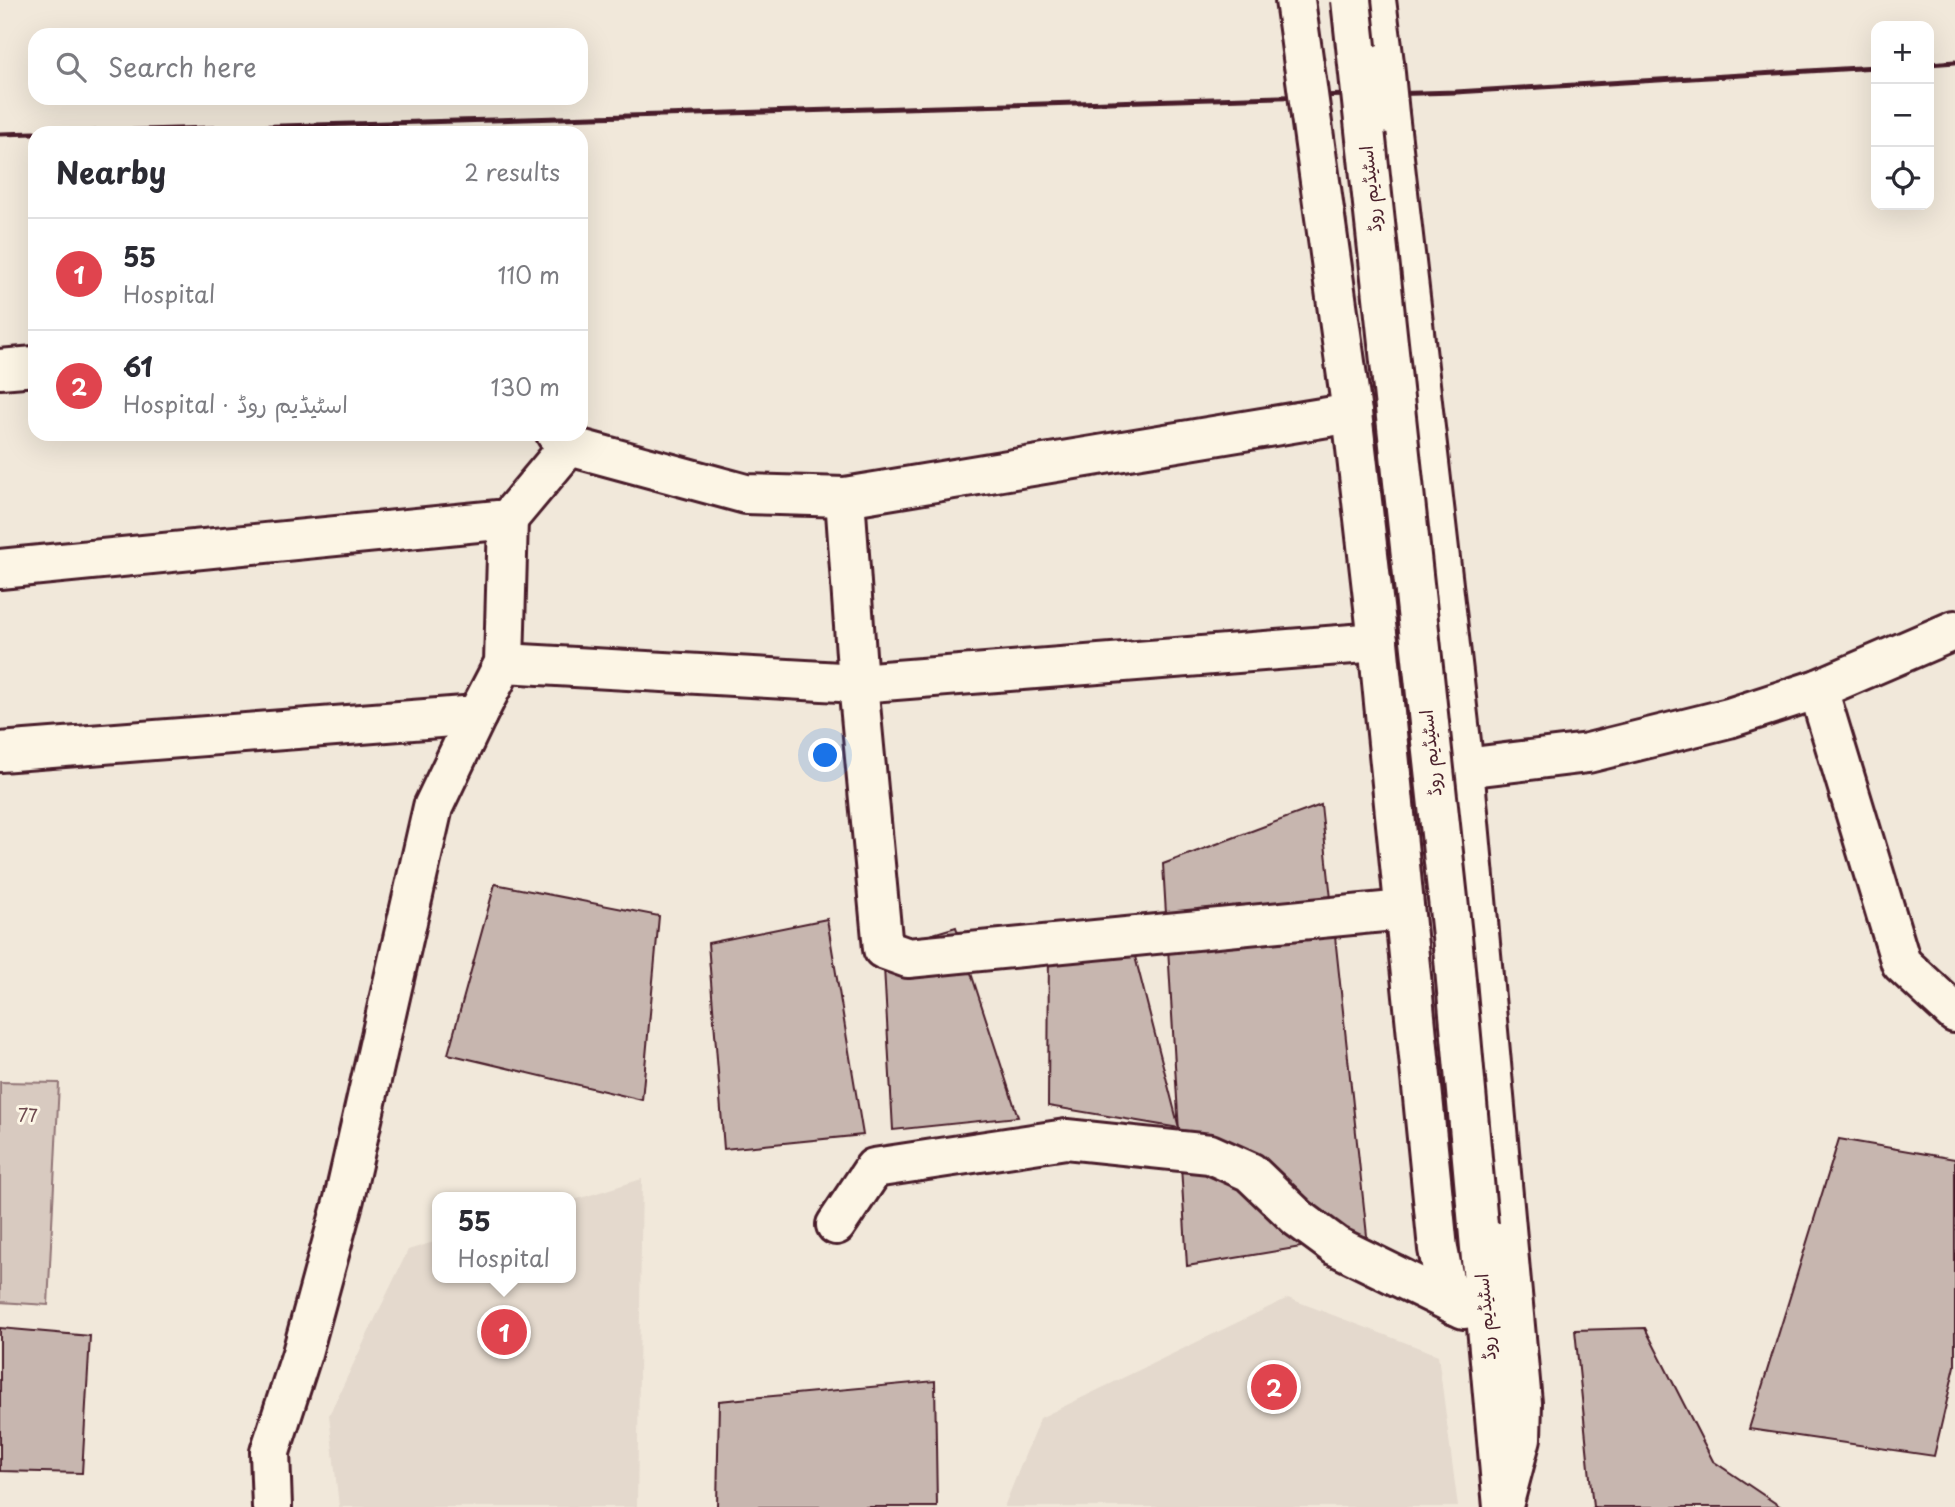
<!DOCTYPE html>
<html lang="en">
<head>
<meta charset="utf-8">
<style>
	body { margin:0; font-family:"Playpen Sans","Playpen Sans Arabic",sans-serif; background:#f7f7f7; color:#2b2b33 }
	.controls { position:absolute; right:21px; top:21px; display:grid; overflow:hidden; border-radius:14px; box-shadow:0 7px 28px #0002 }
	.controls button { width:63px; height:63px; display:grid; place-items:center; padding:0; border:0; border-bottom:2px solid #e1e1e2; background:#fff; color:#2b2b33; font:35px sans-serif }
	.you { position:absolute; left:826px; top:756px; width:24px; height:24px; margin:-18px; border:5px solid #fff; border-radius:50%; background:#1a73e8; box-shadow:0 0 0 10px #1a73e833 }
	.badge { display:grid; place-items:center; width:46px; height:46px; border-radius:50%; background:#d1495b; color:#fff; font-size:23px; font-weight:700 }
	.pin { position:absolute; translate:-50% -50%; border:4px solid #fff; box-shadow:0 2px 7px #0006 }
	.popup { position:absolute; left:432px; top:1192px; width:144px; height:91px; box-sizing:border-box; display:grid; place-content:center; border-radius:14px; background:#fff; filter:drop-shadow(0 2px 5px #0005); font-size:23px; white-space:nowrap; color:#7c7c81 }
	.popup b { font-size:26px; color:#2b2b33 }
	.popup::after { content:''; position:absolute; left:50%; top:100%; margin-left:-14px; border:14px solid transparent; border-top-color:#fff }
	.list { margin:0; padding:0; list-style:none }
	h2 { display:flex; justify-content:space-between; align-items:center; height:91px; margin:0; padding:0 28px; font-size:30px }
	h2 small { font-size:23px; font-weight:400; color:#7c7c81 }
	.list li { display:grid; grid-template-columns:46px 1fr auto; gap:21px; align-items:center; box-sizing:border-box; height:112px; padding:0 28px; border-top:2px solid #e1e1e2 }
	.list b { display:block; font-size:26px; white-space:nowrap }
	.list p { margin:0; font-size:23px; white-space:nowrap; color:#7c7c81 }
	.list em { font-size:23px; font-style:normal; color:#7c7c81 }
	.icon { flex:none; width:38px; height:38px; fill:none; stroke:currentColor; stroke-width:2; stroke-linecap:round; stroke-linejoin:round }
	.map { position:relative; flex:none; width:1955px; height:1507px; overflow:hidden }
	.search { position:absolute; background:#fff; box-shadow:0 7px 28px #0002; left:28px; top:28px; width:560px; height:77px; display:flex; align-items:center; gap:18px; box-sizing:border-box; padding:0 24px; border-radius:21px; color:#7c7c81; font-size:26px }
	.panel { position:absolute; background:#fff; box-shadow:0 7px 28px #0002; left:28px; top:126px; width:560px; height:315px; border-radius:21px }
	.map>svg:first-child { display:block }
</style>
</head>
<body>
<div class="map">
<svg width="1955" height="1507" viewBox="0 0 1955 1507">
	<rect width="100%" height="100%" fill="#f1e8da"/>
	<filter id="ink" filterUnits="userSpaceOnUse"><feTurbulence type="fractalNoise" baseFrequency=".0143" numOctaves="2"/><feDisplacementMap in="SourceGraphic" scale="14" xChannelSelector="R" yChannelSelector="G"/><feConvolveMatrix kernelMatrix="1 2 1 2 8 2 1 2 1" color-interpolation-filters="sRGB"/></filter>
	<g filter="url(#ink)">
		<g fill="#e4d9cd">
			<path d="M642,1179l-5,328h-298l-10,-92 79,-165 29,-9 1,37h132l1,-77z"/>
			<path d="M1288,1298l150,57 20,152h-454l36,-89z"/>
		</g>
		<path fill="#d8cac0" stroke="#917476" stroke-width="2" d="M0,1082l59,1 -11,222 -48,-3z"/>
		<g fill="#c7b6af" stroke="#4a1f2b" stroke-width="2">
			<path d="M1321,805l46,431 -180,30 -24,-402z"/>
			<path d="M495,884l164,32 -17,184 -194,-46z"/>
			<path d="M827,919l36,216 -139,14 -16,-206z"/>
			<path d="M956,927l62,190 -125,13 -10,-181z"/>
			<path d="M1130,937l49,191 -131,-22 1,-162z"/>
			<path d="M1839,1139l116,20v207l-21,90 -185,-27z"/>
			<path d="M0,1328l90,8 -8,137 -82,-2z"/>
			<path d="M1645,1328l68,133 68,46h-188l-18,-177z"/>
			<path d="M935,1381l2,126h-220l2,-106z"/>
		</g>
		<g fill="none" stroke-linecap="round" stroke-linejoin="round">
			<defs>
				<g id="minor">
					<path d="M1295,0l9,65"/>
					<path d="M1376,0l8,63"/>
					<path d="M1389,114l75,654 58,635 -1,35 -17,64"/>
					<path d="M1311,116l41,297 26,229 60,607 6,30 11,26"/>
					<path d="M0,369l35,-3"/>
					<path d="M556,434l13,12 177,48 99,3 507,-84"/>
					<path d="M845,497l13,186 25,266 25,9 496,-48"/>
					<path d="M0,569l508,-50 61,-73"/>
					<path d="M504,663l354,20 520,-41"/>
					<path d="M1818,689l83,274 54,50"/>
					<path d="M0,752l477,-37 27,-52 4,-144"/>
					<path d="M1464,768l124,-15 141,-35 89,-29 137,-59"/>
					<path d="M836,1225l38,-57 192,-29 144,15 40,18 48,46 38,28 128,63"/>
					<path d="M272,1507l-2,-55 32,-99 42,-154 89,-392 44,-92"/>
				</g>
				<path id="major" d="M1478,1225l25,282"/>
			</defs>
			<use href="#minor" stroke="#4a1f2b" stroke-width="44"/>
			<use href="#major" stroke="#4a1f2b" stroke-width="44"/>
			<use href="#minor" stroke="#fcf5e5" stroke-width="38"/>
			<use href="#major" stroke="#fcf5e5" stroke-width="38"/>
			<g stroke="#4a1f2b" stroke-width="5">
				<path d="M1929,64l26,-2"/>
				<path d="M39,133l1417,-41 420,-25"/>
				<path d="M0,134l35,-1"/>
			</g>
			<defs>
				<g id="minor-bridge">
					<path d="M1384,63l5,51"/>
					<path d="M1304,65l7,51"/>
				</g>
				<path id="major-bridge" d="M1351,0l101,936 26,289"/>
			</defs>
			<use href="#minor-bridge" stroke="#4a1f2b" stroke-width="44" stroke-linecap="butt"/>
			<use href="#major-bridge" stroke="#4a1f2b" stroke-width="44" stroke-linecap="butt"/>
			<use href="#minor-bridge" stroke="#fcf5e5" stroke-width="38"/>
			<use href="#major-bridge" stroke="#fcf5e5" stroke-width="38"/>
		</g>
	</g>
	<g text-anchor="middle" stroke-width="6" stroke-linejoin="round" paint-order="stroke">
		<g font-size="18" fill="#4a1f2b" stroke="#fcf5e5">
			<text transform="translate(1371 189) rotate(-96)" y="6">اسٹیڈیم روڈ</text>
			<text transform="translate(1431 753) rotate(-96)" y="6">اسٹیڈیم روڈ</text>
			<text transform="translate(1486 1317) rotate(-95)" y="6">اسٹیڈیم روڈ</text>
		</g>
		<g font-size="18" fill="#6e4a50" stroke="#fcf5e5">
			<text x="28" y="1122">77</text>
		</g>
	</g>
</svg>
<div class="controls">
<button>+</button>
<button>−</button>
<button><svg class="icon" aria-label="locate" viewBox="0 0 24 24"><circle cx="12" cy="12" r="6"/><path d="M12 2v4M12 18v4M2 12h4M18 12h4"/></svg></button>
</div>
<div class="you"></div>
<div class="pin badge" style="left:504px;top:1332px;background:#e0444e">1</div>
<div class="popup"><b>55</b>Hospital</div>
<div class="pin badge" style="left:1274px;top:1387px;background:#e0444e">2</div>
<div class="search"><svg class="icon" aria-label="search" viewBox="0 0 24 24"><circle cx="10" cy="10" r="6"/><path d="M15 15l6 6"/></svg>Search here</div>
<section class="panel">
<h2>Nearby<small>2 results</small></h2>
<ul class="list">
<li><span class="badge" style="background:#e0444e">1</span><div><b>55</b><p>Hospital</p></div><em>110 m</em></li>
<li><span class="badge" style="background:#e0444e">2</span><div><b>61</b><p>Hospital · اسٹیڈیم روڈ</p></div><em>130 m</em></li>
</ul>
</section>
</div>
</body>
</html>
